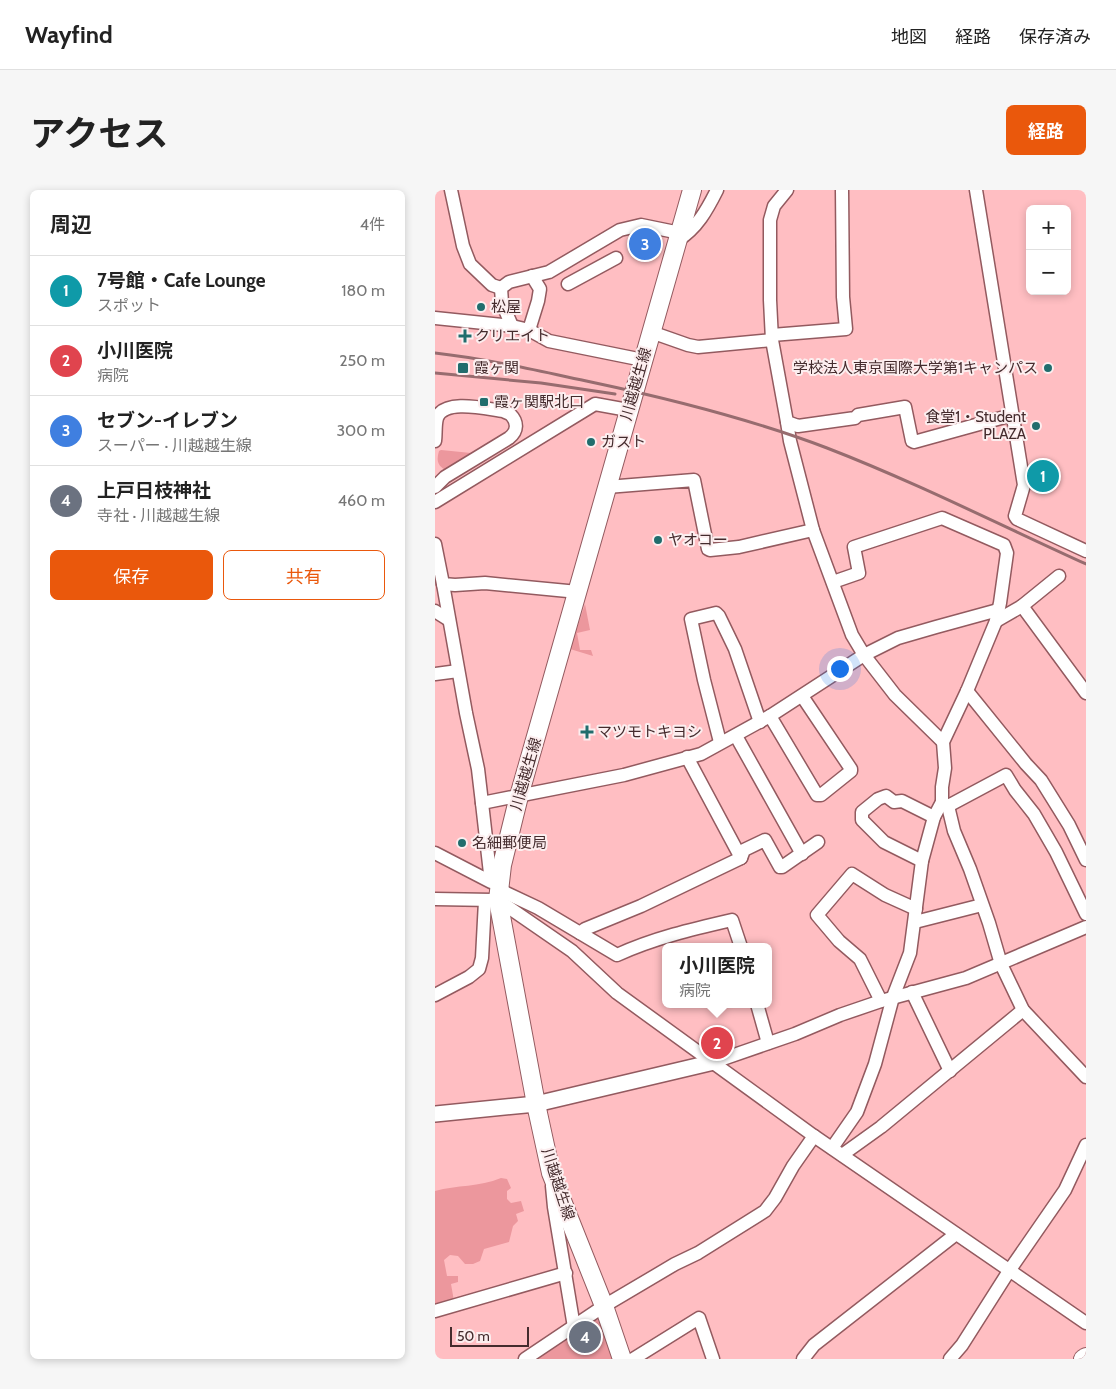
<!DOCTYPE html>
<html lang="ja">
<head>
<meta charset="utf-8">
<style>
	body { margin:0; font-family:Cabin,"Noto Sans JP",sans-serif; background:#f6f6f6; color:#222 }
	.controls { position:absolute; right:15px; top:15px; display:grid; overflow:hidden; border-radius:8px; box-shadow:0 2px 8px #0003 }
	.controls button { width:45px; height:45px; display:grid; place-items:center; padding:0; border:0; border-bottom:1px solid #e0e0e0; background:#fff; color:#222; font:25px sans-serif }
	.scale { position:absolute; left:15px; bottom:12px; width:79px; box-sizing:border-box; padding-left:5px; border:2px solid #442b2d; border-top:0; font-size:14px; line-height:18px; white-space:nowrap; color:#442b2d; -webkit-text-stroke:4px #fceeef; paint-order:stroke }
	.you { position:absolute; left:404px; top:478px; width:18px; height:18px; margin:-12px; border:4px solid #fff; border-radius:50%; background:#1a73e8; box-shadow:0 0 0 8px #1a73e833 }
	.badge { display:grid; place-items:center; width:32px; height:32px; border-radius:50%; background:#ea580c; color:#fff; font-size:16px; font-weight:700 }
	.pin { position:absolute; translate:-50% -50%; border:2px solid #fff; box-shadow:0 1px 5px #0006 }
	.popup { position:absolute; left:227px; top:753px; width:110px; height:65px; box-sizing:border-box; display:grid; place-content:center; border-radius:8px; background:#fff; filter:drop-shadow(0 1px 4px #0005); font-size:16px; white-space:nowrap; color:#767676 }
	.popup b { font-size:19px; color:#222 }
	.popup::after { content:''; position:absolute; left:50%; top:100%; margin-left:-10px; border:10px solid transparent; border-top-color:#fff }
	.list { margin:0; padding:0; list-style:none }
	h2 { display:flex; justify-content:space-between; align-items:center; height:65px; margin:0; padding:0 20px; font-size:21px }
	h2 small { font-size:16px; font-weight:400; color:#767676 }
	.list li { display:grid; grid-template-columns:32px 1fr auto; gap:15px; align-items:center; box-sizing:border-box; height:70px; padding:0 20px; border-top:1px solid #e0e0e0 }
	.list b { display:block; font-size:19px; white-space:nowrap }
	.list p { margin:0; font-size:16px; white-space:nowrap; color:#767676 }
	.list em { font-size:16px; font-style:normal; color:#767676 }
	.actions { display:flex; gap:10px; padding:15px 20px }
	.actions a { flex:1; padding:11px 0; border:1px solid #ea580c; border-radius:8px; text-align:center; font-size:18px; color:#ea580c }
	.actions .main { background:#ea580c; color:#fff }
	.map { position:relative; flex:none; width:651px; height:1169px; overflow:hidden; border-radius:8px }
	header { display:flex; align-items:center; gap:30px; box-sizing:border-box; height:70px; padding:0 25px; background:#fff; border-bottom:1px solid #e0e0e0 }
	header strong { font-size:24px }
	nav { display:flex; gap:28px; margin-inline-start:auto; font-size:18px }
	.intro { display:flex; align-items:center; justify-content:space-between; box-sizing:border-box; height:120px; padding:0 30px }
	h1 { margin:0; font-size:35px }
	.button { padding:12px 22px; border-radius:8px; background:#ea580c; color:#fff; font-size:18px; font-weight:700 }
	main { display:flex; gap:30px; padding:0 30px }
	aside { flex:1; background:#fff; border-radius:8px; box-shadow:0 2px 8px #0003 }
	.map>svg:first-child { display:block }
</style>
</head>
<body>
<header>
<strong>Wayfind</strong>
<nav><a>地図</a><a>経路</a><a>保存済み</a></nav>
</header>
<div class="intro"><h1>アクセス</h1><a class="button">経路</a></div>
<main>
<aside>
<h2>周辺<small>4件</small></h2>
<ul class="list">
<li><span class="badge" style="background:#0f9aa8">1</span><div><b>7号館・Cafe Lounge</b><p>スポット</p></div><em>180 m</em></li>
<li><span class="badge" style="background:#e0444e">2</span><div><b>小川医院</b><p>病院</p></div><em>250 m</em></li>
<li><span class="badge" style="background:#3f7fe0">3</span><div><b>セブン-イレブン</b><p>スーパー · 川越越生線</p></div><em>300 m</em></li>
<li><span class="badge" style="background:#6b7280">4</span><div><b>上戸日枝神社</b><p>寺社 · 川越越生線</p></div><em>460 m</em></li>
</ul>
<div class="actions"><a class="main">保存</a><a>共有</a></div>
</aside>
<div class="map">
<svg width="651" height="1169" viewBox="0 0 651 1169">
	<rect width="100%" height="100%" fill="#ffbec2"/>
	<g fill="#ec979d">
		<path d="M6,260l30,3 1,1 -23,15 -4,1c-9,-6 -8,-11 -6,-19z"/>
		<path d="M150,414l5,26 -13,3 3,17h11l2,6 -23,-7z"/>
		<path d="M66,988l6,1 4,9 -4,3v8l4,4 10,-2 3,10 -8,3 2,7 -5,5 -4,16 -25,7 -4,12 -7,3h-8l-7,-8 -8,-1 -6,5 3,16h11v6l-7,2 3,17 -19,6v-116c22,-6 44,-4 66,-13z"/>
		<path d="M161,1128l4,1 15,40h-82l34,-22 6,2 3,2h6l7,-19z"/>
	</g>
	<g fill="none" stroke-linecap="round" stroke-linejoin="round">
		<defs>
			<g id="minor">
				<path d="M16,0l12,56 7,18 22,21 9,3"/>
				<path d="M352,0l-13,16 -4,14v80l2,40 15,82 11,4 57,-8 3,-3 47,-8 7,34 2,1 98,-27"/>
				<path d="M541,0l48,295 -9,31 2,3 69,32"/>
				<path d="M243,50c19,-12 29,-30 39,-50"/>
				<path d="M133,94l48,-26"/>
				<path d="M0,128l77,8 17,4 20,11 94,19"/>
				<path d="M77,136l-10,-23 -1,-15 8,-6 40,-10 71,-42 21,-5 39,8"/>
				<path d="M94,140l9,-29 2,-12 -8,-13"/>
				<path d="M216,142l37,13 10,2 74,-7"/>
				<path d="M337,145l74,-6 -3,-32 -1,-107"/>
				<path d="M352,232l3,19 23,89"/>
				<path d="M0,251c1,-7 0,-16 2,-23 7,-20 50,-9 66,-7l7,3c8,8 8,17 -1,24l-64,39 -10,10"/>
				<path d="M0,312l160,-98 33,6"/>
				<path d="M0,354l8,40 12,1 30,-2 93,9"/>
				<path d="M8,394l23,129 12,56 4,34"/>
				<path d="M587,416l64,87"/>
				<path d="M0,421l14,9"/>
				<path d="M561,431l26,-15 37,-30"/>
				<path d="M0,484l23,-3"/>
				<path d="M532,501l59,73 15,16 28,45 17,35"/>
				<path d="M335,526l47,79h4l30,-24v-2l-49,-73"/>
				<path d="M301,546l66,118"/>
				<path d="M285,552l-16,-62 -13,-61 25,-6 3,3 16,33 25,73"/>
				<path d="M508,552l-48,-47 -31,-40 34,-17 38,-11 62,-17"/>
				<path d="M252,567l54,101 3,-8 21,-10 15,27h2l36,-25"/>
				<path d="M507,612l6,4 6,25 16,38 19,54 12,41 22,46 63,67"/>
				<path d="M513,616l58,-31 9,15 19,24 22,38 30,62"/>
				<path d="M0,663l56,29 -9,-79 142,-28 77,-21 69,-38 94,-61 -12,-20 -39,-105 -74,17 -29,3 -2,-1 -14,-69 -87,7"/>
				<path d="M487,671l-38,-19 -22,-22v-8l16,-13 8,-3 8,6 8,-1 32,16"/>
				<path d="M65,700l38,18 79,47c37,-17 76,-26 115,-35l9,27"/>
				<path d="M62,706l1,4 74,51 45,42 197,143 272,187"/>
				<path d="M0,709l58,1"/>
				<path d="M480,732l67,-17"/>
				<path d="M145,743l5,-4 56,-23 100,-48"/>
				<path d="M477,802l38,79"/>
				<path d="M0,805l34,-18 10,-8 3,-11 3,-57"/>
				<path d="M446,811l-21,-42 -21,-18 -22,-26 35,-41 33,21 31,14"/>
				<path d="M322,814l11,39"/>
				<path d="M279,872l81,-28 45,-19 41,-14 85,-23 120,-51"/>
				<path d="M397,958l25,-36 18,-48 18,-67 17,-44 12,-92 12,-44 8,-15v-15l3,-19 -2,-26 24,-51 29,-70 4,-18 7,-50 -3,-8 -62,-27 -88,29 5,26 -26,9"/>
				<path d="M407,965l39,-28 142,-117"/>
				<path d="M117,996l2,21 20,120"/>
				<path d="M0,1121l131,-38"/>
				<path d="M90,1169l79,-53 71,-42 23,-11 67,-42 10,-13 18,-32 21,-30"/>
				<path d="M198,1169l66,-41 14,41"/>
				<path d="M368,1169l11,-14 142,-111"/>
				<path d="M515,1169l12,-14 47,-74 56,-81 21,-45"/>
			</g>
			<path id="tertiary" d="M0,924l101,-10 178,-42"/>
			<g id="secondary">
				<path d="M187,1169l-18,-53 -53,-133 -15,-69 -38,-204 4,-35 17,-69 173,-606"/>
				<path d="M648,1169l3,-2"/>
			</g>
		</defs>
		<use href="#minor" stroke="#935a5f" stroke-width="15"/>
		<use href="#tertiary" stroke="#935a5f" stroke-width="18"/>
		<use href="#secondary" stroke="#935a5f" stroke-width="20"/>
		<use href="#minor" stroke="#fff" stroke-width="12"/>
		<use href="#tertiary" stroke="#fff" stroke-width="15"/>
		<use href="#secondary" stroke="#fff" stroke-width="18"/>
		<g stroke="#976c6f" stroke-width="3">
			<path d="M0,163c53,6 104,18 156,29 80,17 160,37 236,66 88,34 173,77 259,116"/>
			<path d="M0,183l106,10 74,11"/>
		</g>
	</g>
	<g fill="#216d6d" stroke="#fceeef" stroke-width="2">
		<circle cx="46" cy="117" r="5"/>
		<path d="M27.5 138.5h5v5h5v5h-5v5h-5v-5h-5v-5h5z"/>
		<rect x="22" y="172" width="12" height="12" rx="2.5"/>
		<circle cx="613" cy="178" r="5"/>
		<rect x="44" y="207" width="10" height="10" rx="2.5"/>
		<circle cx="601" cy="236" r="5"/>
		<circle cx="156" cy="252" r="5"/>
		<circle cx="223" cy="350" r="5"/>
		<path d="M149.5 534.5h5v5h5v5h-5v5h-5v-5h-5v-5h5z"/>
		<circle cx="27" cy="653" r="5"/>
	</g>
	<g text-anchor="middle" stroke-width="4" stroke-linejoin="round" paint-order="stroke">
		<g font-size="15" fill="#442b2d" stroke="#fceeef" text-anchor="start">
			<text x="56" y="122">松屋</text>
			<text x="40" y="151">クリエイト</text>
			<text x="39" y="183">霞ヶ関</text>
			<text x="603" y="183" text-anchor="end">学校法人東京国際大学第1キャンパス</text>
			<text x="59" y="217">霞ヶ関駅北口</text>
			<text x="591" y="232" text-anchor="end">食堂1・Student<tspan x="591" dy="17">PLAZA</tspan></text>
			<text x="166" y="257">ガスト</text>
			<text x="233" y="355">ヤオコー</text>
			<text x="162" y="547">マツモトキヨシ</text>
			<text x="37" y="658">名細郵便局</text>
		</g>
		<g font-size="15" fill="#442b2d" stroke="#fceeef">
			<text transform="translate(201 194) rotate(-74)" y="5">川越越生線</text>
			<text transform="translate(91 584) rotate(-74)" y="5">川越越生線</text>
			<text transform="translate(123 994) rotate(72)" y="5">川越越生線</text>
		</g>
	</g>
</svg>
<div class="controls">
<button>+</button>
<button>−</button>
</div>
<div class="scale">50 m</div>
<div class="you"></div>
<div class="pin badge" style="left:608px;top:286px;background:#0f9aa8">1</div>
<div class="pin badge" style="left:282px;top:853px;background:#e0444e">2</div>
<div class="popup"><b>小川医院</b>病院</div>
<div class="pin badge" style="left:210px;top:54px;background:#3f7fe0">3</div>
<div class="pin badge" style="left:150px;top:1147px;background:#6b7280">4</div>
</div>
</main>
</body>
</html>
